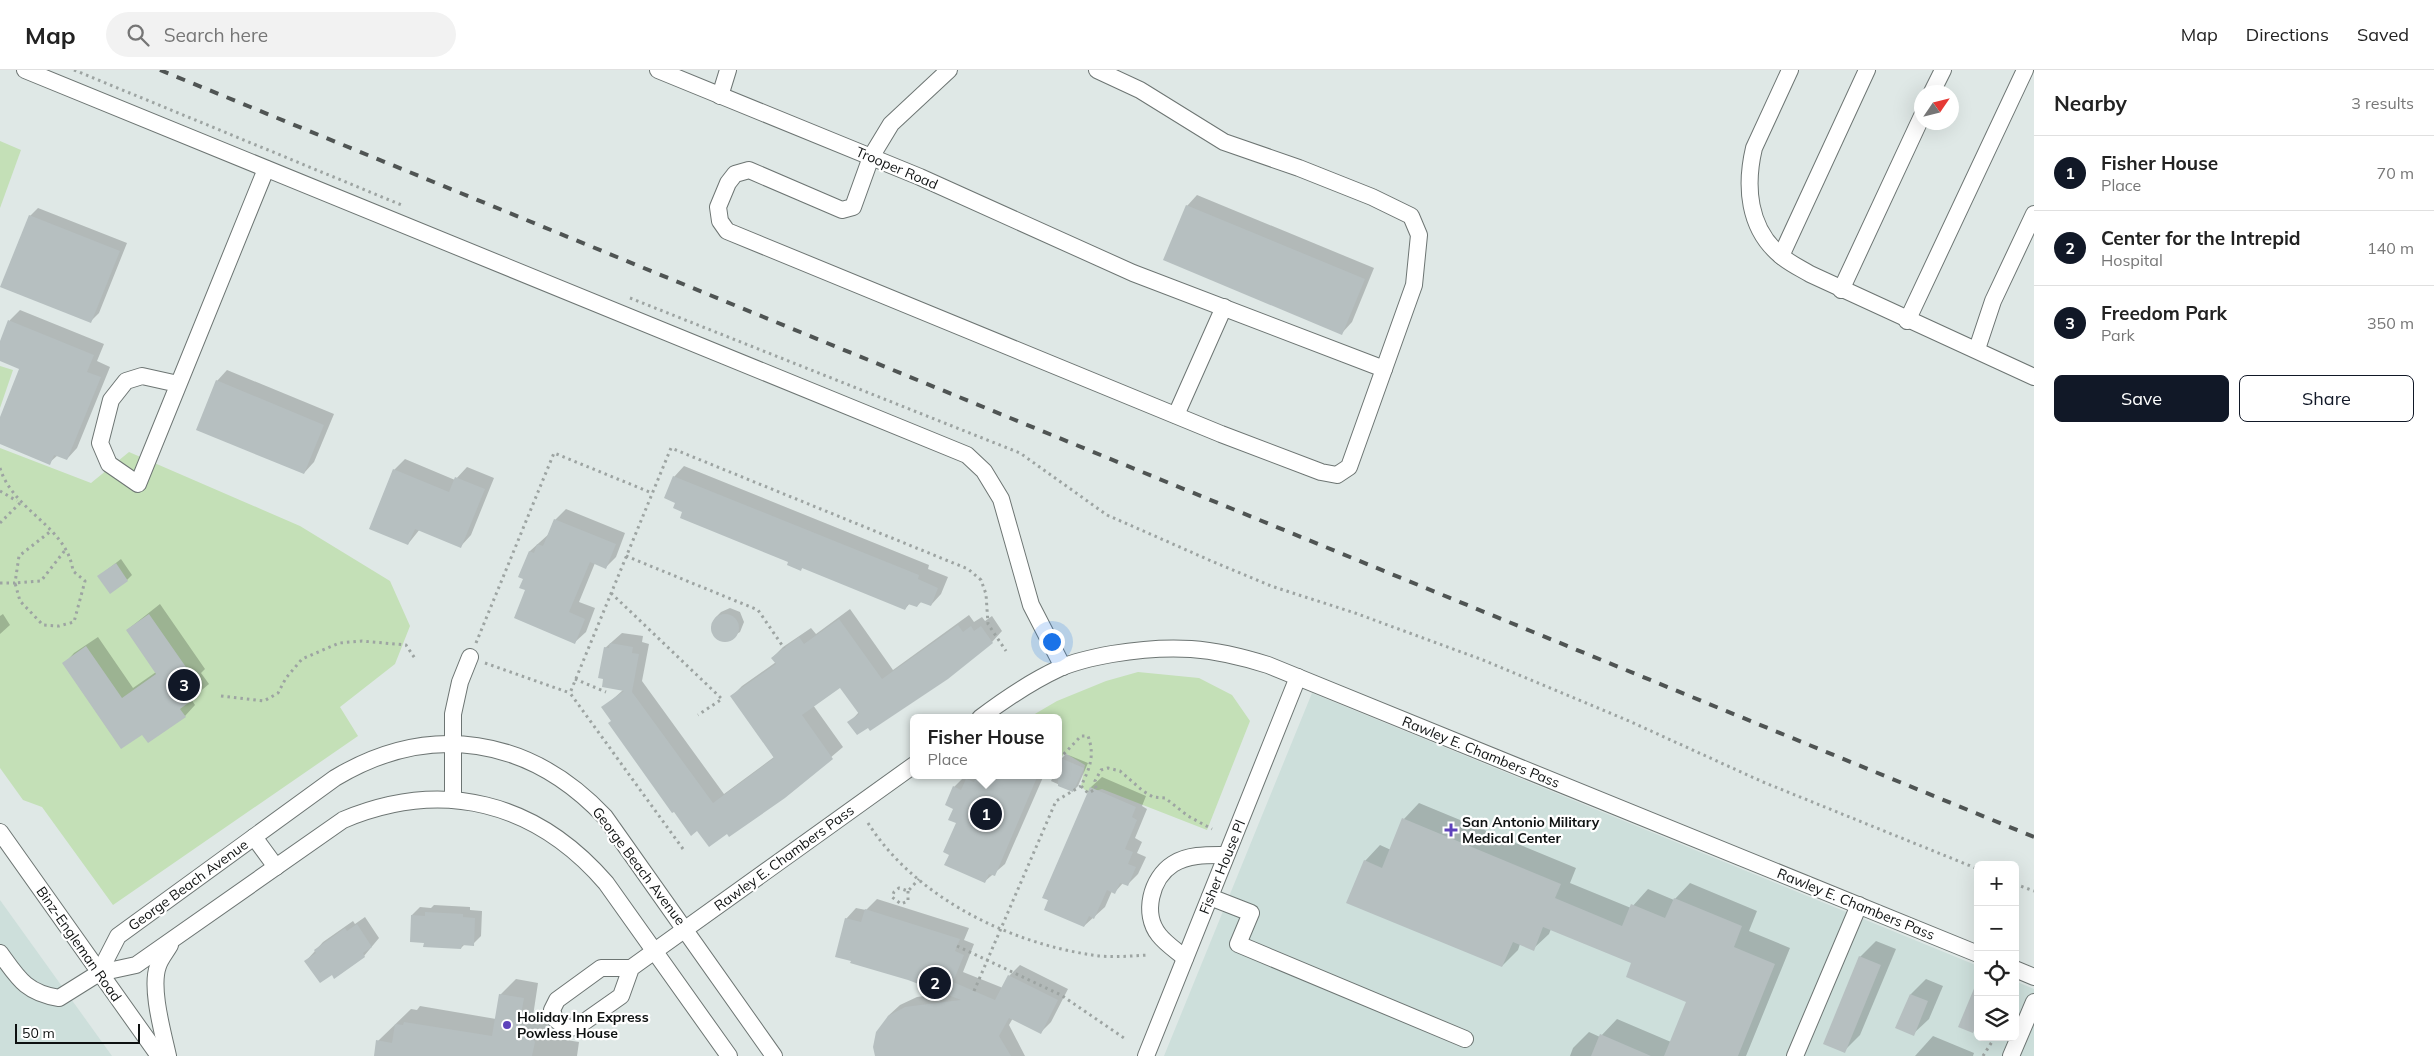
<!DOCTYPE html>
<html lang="en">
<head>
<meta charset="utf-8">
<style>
	body { margin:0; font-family:Mulish,sans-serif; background:#f2f2f2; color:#222 }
	.controls { position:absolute; right:15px; bottom:15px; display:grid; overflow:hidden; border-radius:8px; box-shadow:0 5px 20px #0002 }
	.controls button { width:45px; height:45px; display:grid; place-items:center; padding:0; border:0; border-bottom:1px solid #e0e0e0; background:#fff; color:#222; font:25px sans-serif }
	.compass { position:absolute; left:1914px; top:15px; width:45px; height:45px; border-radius:50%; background:#fff; box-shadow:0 5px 20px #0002; rotate:55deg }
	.scale { position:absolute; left:15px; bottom:12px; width:125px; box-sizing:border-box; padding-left:5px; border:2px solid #0e1111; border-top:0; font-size:14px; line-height:18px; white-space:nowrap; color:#0e1111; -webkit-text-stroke:4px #fff; paint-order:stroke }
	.you { position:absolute; left:1051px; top:571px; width:18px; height:18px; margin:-12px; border:4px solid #fff; border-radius:50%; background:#1a73e8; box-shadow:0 0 0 8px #1a73e833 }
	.badge { display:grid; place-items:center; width:32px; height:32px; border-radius:50%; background:#111827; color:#fff; font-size:16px; font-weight:700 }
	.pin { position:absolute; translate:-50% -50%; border:2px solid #fff; box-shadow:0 1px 5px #0006 }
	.popup { position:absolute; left:910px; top:644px; width:152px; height:65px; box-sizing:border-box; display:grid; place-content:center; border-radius:8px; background:#fff; filter:drop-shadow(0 1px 4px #0005); font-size:16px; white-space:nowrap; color:#767676 }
	.popup b { font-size:19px; color:#222 }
	.popup::after { content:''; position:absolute; left:50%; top:100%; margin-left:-10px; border:10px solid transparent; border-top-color:#fff }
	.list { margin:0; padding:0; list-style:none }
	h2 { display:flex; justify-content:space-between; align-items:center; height:65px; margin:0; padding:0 20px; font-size:21px }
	h2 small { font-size:16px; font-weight:400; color:#767676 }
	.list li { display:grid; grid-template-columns:32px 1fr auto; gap:15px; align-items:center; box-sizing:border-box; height:75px; padding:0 20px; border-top:1px solid #e0e0e0 }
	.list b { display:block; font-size:19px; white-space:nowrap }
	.list p { margin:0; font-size:16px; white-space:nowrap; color:#767676 }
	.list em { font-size:16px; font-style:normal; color:#767676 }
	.actions { display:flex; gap:10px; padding:15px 20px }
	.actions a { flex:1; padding:11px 0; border:1px solid #111827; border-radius:8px; text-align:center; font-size:18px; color:#111827 }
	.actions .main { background:#111827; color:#fff }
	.icon { flex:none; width:28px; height:28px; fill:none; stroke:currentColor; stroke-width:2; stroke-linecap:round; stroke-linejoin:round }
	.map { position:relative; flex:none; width:2034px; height:986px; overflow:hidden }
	header { display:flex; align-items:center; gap:30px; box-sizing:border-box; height:70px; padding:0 25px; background:#fff; border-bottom:1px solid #e0e0e0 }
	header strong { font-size:24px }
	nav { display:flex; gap:28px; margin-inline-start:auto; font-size:18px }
	.search { width:350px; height:45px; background:#f2f2f2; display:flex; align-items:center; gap:12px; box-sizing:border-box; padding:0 18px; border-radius:28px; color:#767676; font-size:19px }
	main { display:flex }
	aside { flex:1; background:#fff }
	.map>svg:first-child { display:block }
</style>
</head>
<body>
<header>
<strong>Map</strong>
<div class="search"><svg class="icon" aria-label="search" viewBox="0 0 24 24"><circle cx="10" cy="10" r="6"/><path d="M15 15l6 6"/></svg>Search here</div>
<nav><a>Map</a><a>Directions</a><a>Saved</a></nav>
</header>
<main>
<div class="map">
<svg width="2034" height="986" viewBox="0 0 2034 986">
	<rect width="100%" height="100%" fill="#dfe8e6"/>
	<g fill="#cddfdb">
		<path d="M1312,623l666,273v71h37v-56l19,8v67h-870z"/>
		<path d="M0,830l112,156h-112z"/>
	</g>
	<g fill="#c4e0b7">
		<path d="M0,71l21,9 -21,58z"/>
		<path d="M0,296l13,4 -13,38z"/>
		<path d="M0,378l91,35 38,-31 171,74 90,55 20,45 -15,38 -55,43 18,29 -245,169 -71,-98 -19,-7 -23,-32z"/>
		<path d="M1138,602l61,6 33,17 18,26 -43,109 -105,-41 -14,4 -7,-7 4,-21 -20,-12 -6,6 -1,-41h-30l29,-17 49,-20z"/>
	</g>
	<g fill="#0003">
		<path d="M1197,125l177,73 -22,54 -10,11 -155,-127z"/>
		<path d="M38,138l89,35 -28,70 -8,8 -61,-105z"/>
		<path d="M20,240l84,34 -7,17 13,6 -33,81 -10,11 -9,-4 -9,8 -49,-20v-23l21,-52 -21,-8v-16l10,-24z"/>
		<path d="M227,300l107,44 -20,48 -10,11 -87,-92z"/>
		<path d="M405,389l50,21 12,-13 27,11 -23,57 -10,11 -41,-17 -12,15 -14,-74z"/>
		<path d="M684,396l245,99 -1,4 20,8 -7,17 -10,11 -9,-4 -5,5 -7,-3 -5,6 -102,-42 -2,2 -11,-7 -106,-51 -7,-8 -3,-26z"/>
		<path d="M566,439l59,24 -9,24 -10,10 -11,-4 -16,39 16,6 -9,24 -11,10 -48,-52 -2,-11 -5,-2 10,-26 20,-18 5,-13z"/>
		<path d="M121,489l11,16 -5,5 -28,-4z"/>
		<path d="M160,534l45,65 -4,4 8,11 -18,15 4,6 -10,11 -43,17 -78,-69 10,-11 24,-16 35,51 23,-16 -29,-42z"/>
		<path d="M730,538l10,4 4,10 -4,10 -15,9 -9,-4 -5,-9 4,-10 6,-6z"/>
		<path d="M850,539l43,61 76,-55 5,7 8,-5 3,4 7,-5 10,15 -10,11 -124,84 -19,-3 10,-11 -19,-26 -27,19 30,42 -59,50 -55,38 -117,-114 -9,-13 20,-18 -18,-42 17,-15 21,3 -1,6 7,2 -7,37 82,113 50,-37 -42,-61 10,-10 34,-24 -4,-4 11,-11 28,-19 5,6z"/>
		<path d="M3,544l7,11 -10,9v-18z"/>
		<path d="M1066,684l22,9 -10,23 -5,5 -22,-10 3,-6h4l3,-16z"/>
		<path d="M971,705h73l-39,89 -21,18 -34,-28 8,-31 -4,-36 11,-11 3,2z"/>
		<path d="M1102,707l44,19 -4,10 5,3 -12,29 7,4 -5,11 9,4 -8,17 -11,11 -4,-2 -8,9 -3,-1 -7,16 -21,19 -40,-29 47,-110z"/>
		<path d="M1419,733l157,65 -6,15 61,25 17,-19 26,11 16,-17 67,28 -8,20 41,17 -44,108h-176l3,-8 16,-16 11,5 17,-18 54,23 17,-40 -55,-39 -82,-34 -2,5 -16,15 -13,-5 -2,6 -16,16 -137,-105 15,-16 11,5 13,-31z"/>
		<path d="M877,829l92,29 -5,12 10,4 -11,28 40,16 6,-12 11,-11 48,24 -17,33 -10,10 -28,-14 -4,7 16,31h-149l12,-40 12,-11 17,-8 30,-4 -101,-74 10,-11 10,2z"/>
		<path d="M434,835l36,2v3l12,1 -1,25 -8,8h-8l-4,4 -36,-6 -13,-27 8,-8 11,1z"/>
		<path d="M365,847l14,21 -15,18 -32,18 -26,-13 17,-19 30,-21 2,3z"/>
		<path d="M1876,871l20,8 -36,86 -16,16 16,-94z"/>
		<path d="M516,909l22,4 -5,33 11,2 6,8 -2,11 31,5 -2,14h-202l3,-15 33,-32 6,1 3,-4 76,13 4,-24z"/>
		<path d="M1926,909l17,7 -14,33 -16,15 -2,-40z"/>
		<path d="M1933,966l41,17 -1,3h-58z"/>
	</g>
	<g fill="#b6bfc0">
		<path d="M1186,135l179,74 -23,56 -179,-75z"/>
		<path d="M29,145l91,36 -29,72 -91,-36z"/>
		<path d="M8,250l86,35 -7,17 14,5 -34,83 -13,-5 -4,10 -50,-21v-27l19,-48 -19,-8v-20z"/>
		<path d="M216,310l108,45 -20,49 -108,-44z"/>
		<path d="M393,399l56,23 6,-15 30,12 -24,59 -46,-19 -7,16 -39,-16z"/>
		<path d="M673,406l246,99 -1,4 20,9 -7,18 -11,-4 -3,5 -9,-3 -3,6 -103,-42 -1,3 -14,-6 1,-3 -108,-44 2,-6 -9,-4 2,-5 -11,-5z"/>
		<path d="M554,449l62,25 -10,25 -16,-7 -21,50 16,7 -10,25 -61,-26 11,-28 -6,-2 4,-9 -5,-2 11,-26 5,2 3,-9 6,2z"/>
		<path d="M116,493l12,18 -18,13 -13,-18z"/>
		<circle cx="725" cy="558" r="14"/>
		<path d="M149,544l46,66 -4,3 8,12 -19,14 6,8 -38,26 -6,-8 -21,14 -59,-86 24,-17 36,52 34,-24 -30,-44z"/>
		<path d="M839,549l43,60 76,-54 5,7 8,-6 3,5 7,-5 12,17 -45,36 -78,52 -2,-3 -11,7 -10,-13 12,-8 -19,-26 -38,27 31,44 -48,39 -56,39 -2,-3 -18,13 -12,-16 -6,5 -17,-24 -2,1 -64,-90 3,-2 -10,-14 23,-16 -22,-4 1,-8 -5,-1 6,-31 5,1 1,-5 23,4 -1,6 7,1 -7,38 81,111 61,-45 -44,-62 46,-32 -5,-6 13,-10 15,-11 5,7z"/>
		<path d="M1058,687l26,11 -11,24 -15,-6z"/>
		<path d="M977,705h61l-43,101 -6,-2 -4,9 -41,-18 5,-10 -6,-3 13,-29 -8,-3 5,-11 -8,-4 8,-19 8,4 5,-11 8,3z"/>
		<path d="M1090,717l46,20 -4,10 5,3 -12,29 8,3 -5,12 8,3 -8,19 -8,-3 -5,11 -8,-4 -13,29 -5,-3 -5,11 -40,-17 4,-10 -6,-2z"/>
		<path d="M1402,748l159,66 -6,14 67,28 9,-22 34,14 9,-20 68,28 -8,21 41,17 -37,92h-74l22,-54 -60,-25 5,-14 -88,-36 -9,24 -21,-9 -11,25 -156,-64 18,-43 18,8z"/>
		<path d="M865,839l95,30 -5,12 9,4 -11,27 42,18 13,-25 50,25 -17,34 -32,-16 -10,18 12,20h-136l-2,-9 3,-15 12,-16 17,-9 56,-7 -53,-20 -58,-17 1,-2 -16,-4 10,-39 16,4z"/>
		<path d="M425,842l38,2v3l12,1 -1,28 -12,-1 -1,4 -38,-2 1,-4 -14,-1 1,-27 14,1z"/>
		<path d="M357,854l15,23 -9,6 2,4 -31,22 -2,-4 -12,8 -16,-22 12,-8 -2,-3 31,-22 2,3z"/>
		<path d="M1859,886l22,9 -36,88 -22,-9z"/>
		<path d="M1978,909v43l-5,11 -15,-6z"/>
		<path d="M499,924l25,4 -6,34 11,1 6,9 -3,14h-158l2,-16 16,3 3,-19 8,1 1,-3 88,14z"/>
		<path d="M1910,924l18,7 -14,35 -19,-8z"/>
		<path d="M1600,964l51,22h-60z"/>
	</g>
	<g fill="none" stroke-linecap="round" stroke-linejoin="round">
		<defs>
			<g id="minor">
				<path d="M25,0l942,385 17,16 17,28 30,106 32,62"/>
				<path d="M658,0l262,107 213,96 251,96"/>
				<path d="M949,0l-58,54 -20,33 -18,50 -11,3 -93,-40 -14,4 -7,9 -10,24 2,14 7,10 494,203 100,38 16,3 12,-8 65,-182 5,-50 -8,-19 -39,-19 -73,-29 -75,-26 -84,-52 -43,-20"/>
				<path d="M1790,0l-36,78c-9,38 -6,80 26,107 9,8 20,13 30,19l224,103"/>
				<path d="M1932,22l11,-22"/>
				<path d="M720,26l8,-26"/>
				<path d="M1781,186l86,-186"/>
				<path d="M1841,220l81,-174"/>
				<path d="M1907,251l118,-251"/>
				<path d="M1977,279l16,-48 41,-87"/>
				<path d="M178,314l-36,-8 -16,5 -15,19 -11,43 9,21 29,20 128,-315"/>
				<path d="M1176,345l48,-108"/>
				<path d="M980,648c25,-19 52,-37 80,-50 16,-7 35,-11 52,-14 60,-10 99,-7 156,11l710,289"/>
				<path d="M453,730v-86l7,-32 10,-25"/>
				<path d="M0,762l159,224"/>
				<path d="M254,767l22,30"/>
				<path d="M1210,827l41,16 -13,31 227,95"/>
				<path d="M0,883c18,25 26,40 59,45l40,-25 37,-8 207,-145c100,-42 193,-18 263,63l123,173"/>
				<path d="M1185,888c-8,-7 -19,-14 -26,-23 -17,-21 -8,-57 14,-71 16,-10 36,-9 53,-9"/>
				<path d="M631,898l-10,28 -44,31 -10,1 -12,-9 -3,-9 5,-10 44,-32h30l283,-203"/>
				<path d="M2015,899l19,8"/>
				<path d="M99,903l19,-37 217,-158c95,-57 195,-41 270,39l169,239"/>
				<path d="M168,986c-5,-23 -18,-68 -10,-90 2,-7 8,-14 12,-21"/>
				<path d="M1146,986l152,-379"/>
				<path d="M1795,986l64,-151"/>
				<path d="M2011,986l23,-54"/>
			</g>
		</defs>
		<use href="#minor" stroke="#6d7573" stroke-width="18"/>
		<g stroke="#9da4a2" stroke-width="3" stroke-dasharray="2.5 4" stroke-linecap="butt">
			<path d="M74,0l330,136"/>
			<path d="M630,228l390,155 87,62 102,45 62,26 84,27 128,47 146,61 134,61 215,87"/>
			<path d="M0,398c13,43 67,58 73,103l12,10 -11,41 -15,4 -16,-1 -23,-24 -5,-18 26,-2 25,-32"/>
			<path d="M0,421l17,10"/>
			<path d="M0,453l20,-20"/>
			<path d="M626,486l132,54 26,38"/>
			<path d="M0,513h15l4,-27 32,-25"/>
			<path d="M611,523l111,106 -24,16"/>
			<path d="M476,573l78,-190 98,40"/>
			<path d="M485,593l85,30"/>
			<path d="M575,609l31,13"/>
			<path d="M221,626l43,5 14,-8 8,-15 16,-19 37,-16 23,-2 44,4 10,15"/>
			<path d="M1058,686h4l19,-20h7c7,19 2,32 -7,50l7,7 8,-4 -1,-8 6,-11 7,-2 12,3 23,20 10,6 12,1 23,18 24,13"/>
			<path d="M868,753c47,74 139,119 224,132 18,3 38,1 57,0"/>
			<path d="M683,779l-113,-156 101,-245 297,121 13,11 5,14 2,30 18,27"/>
			<path d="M2015,814l19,7"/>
			<path d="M908,821v10l-7,3 -9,-7 2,-5 5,-4 9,3 11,-12"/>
			<path d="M957,876l104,49 63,43"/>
			<path d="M974,921l82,-190 25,-15"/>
			<path d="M1983,986l12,-19"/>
		</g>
		<use href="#minor" stroke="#fff" stroke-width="16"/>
		<path stroke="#4f5453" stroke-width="4" stroke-dasharray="9 9" stroke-linecap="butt" d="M160,0l1874,767"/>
	</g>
	<g fill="#5e43bb" stroke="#fff" stroke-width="2">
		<path d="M1448.5 752.5h5v5h5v5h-5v5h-5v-5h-5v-5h5z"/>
		<circle cx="507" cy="955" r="5"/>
	</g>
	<g text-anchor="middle" stroke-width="4.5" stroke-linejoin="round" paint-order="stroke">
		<g font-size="14" fill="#0e1111" stroke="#fff">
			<text transform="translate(897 98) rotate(23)" y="5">Trooper Road</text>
			<text transform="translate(1481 682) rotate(22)" y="5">Rawley E. Chambers Pass</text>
			<text transform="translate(784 788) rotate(-36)" y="5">Rawley E. Chambers Pass</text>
			<text transform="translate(639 796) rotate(53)" y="5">George Beach Avenue</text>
			<text transform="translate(1222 797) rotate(-68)" y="5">Fisher House Pl</text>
			<text transform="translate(188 815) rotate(-36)" y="5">George Beach Avenue</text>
			<text transform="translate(1856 834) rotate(22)" y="5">Rawley E. Chambers Pass</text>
			<text transform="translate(79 874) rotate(55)" y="5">Binz-Engleman Road</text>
		</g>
		<g font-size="14" font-weight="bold" fill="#0e1111" stroke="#fff" text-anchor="start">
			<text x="1462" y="757">San Antonio Military<tspan x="1462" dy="16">Medical Center</tspan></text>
			<text x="517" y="952">Holiday Inn Express<tspan x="517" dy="16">Powless House</tspan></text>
		</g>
	</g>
</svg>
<div class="controls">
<button>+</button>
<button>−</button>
<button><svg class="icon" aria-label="locate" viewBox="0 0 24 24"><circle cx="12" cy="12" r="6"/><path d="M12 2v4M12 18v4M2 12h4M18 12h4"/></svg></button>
<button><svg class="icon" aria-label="layers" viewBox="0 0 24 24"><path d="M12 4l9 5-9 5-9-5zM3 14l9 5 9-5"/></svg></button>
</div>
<svg class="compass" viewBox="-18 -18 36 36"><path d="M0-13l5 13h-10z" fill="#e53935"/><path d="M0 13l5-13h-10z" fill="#767676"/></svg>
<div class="scale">50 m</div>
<div class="you"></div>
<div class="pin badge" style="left:986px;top:744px">1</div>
<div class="popup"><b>Fisher House</b>Place</div>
<div class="pin badge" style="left:935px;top:913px">2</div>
<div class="pin badge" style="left:184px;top:615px">3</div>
</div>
<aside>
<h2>Nearby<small>3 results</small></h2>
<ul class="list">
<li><span class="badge">1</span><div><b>Fisher House</b><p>Place</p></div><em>70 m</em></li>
<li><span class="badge">2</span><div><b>Center for the Intrepid</b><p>Hospital</p></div><em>140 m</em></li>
<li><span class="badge">3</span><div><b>Freedom Park</b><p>Park</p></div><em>350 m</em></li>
</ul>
<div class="actions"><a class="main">Save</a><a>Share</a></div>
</aside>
</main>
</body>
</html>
